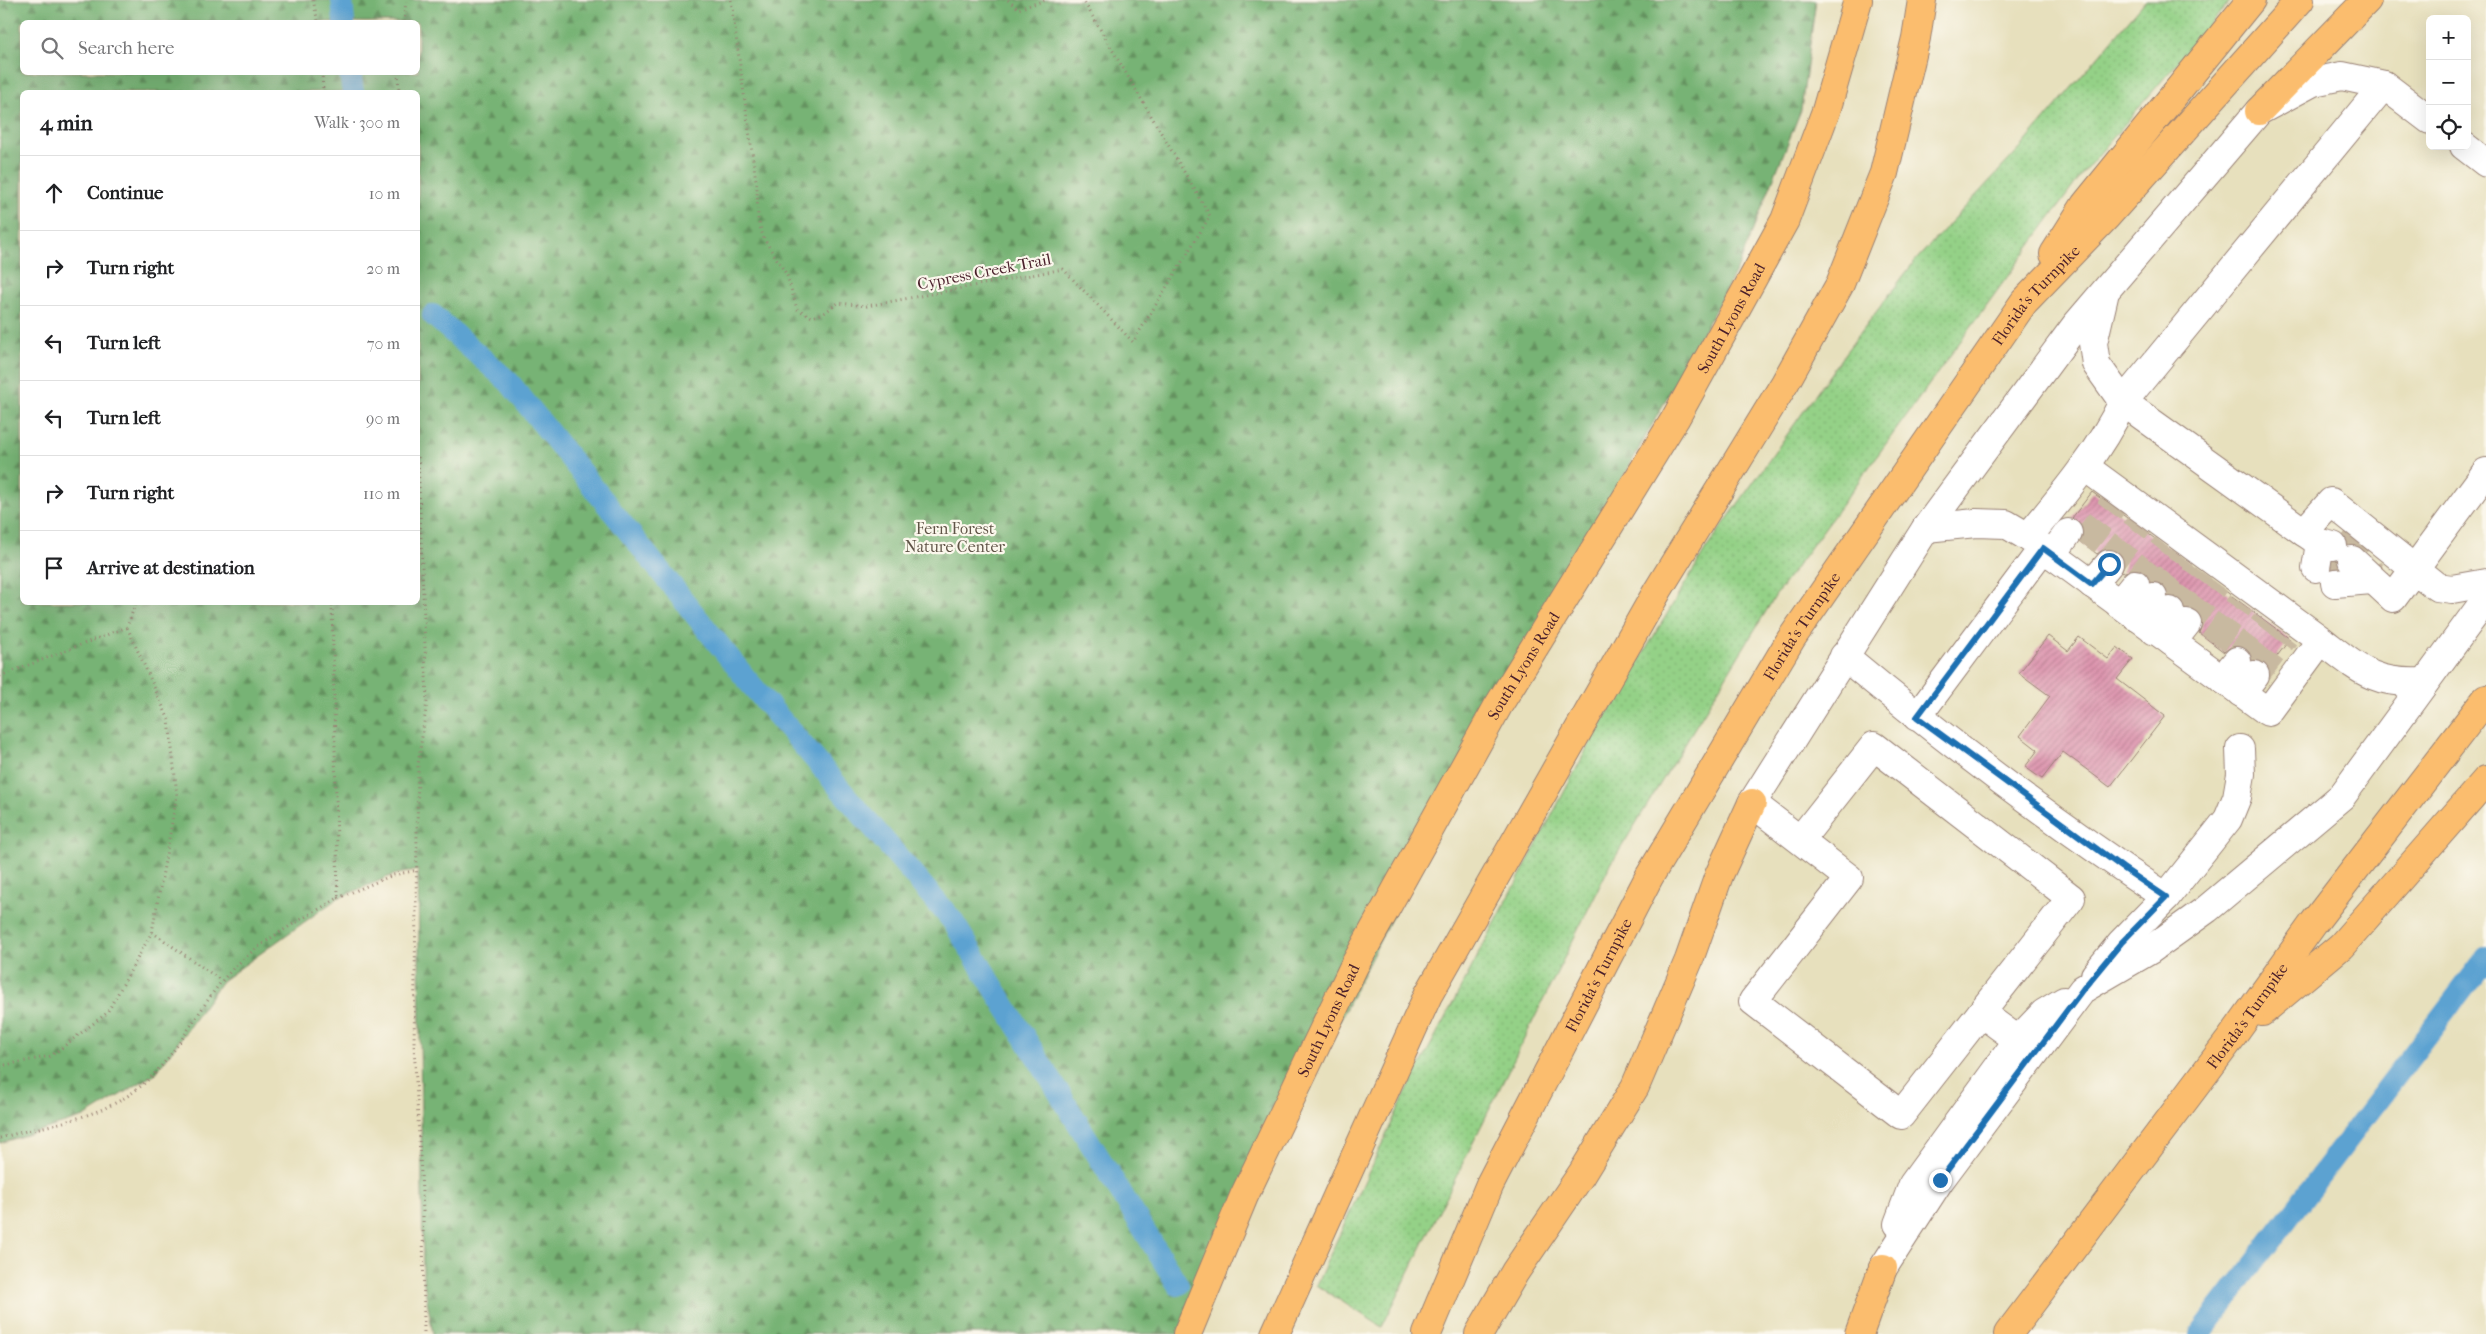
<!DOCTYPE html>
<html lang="en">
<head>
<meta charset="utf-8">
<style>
	body { margin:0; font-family:"IM FELL French Canon",serif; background:#f2f2f2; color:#202124 }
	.controls { position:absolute; right:15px; top:15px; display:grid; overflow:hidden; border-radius:8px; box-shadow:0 5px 20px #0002 }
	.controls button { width:45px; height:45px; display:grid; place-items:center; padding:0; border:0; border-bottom:1px solid #e0e0e0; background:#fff; color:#202124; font:25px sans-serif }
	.stop { position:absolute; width:15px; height:15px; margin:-11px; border:4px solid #1f6fb2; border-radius:50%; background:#fff }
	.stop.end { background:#1f6fb2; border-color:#fff; box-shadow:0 1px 5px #0008 }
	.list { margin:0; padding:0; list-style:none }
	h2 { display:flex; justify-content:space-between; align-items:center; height:65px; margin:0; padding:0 20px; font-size:21px }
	h2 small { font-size:16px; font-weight:400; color:#757577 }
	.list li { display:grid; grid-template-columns:32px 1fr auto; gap:15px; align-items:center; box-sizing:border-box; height:75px; padding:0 20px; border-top:1px solid #e0e0e0 }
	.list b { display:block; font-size:19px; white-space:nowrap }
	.list em { font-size:16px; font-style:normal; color:#757577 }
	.icon { flex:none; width:28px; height:28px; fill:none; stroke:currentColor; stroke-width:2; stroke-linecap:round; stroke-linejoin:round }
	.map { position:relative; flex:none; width:2486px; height:1334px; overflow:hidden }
	.search { position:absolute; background:#fff; box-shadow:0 5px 20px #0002; left:20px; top:20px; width:400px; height:55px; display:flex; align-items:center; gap:12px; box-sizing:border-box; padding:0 18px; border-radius:8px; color:#757577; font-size:19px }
	.panel { position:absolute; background:#fff; box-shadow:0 5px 20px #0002; left:20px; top:90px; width:400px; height:515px; border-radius:8px }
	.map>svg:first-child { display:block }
</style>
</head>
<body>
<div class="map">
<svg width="2486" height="1334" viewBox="0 0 2486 1334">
	<defs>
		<pattern id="grass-dots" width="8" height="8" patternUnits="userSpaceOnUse" patternTransform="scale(1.25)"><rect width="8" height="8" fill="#94d187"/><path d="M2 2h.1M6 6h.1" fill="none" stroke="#81b375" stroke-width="1.8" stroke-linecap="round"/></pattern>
		<pattern id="forest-firs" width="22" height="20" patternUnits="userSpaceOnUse" patternTransform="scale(1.25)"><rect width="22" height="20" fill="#77b374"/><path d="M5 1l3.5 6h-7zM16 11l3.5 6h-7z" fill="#64915f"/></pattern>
		<pattern id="building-hatch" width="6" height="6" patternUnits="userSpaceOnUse" patternTransform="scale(1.25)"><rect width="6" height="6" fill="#dd94ae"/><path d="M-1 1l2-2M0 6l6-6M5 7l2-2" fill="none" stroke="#b5788e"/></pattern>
	</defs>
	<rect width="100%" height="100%" fill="#fbf7ec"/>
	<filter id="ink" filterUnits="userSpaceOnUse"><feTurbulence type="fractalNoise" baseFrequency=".02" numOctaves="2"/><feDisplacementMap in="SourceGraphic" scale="10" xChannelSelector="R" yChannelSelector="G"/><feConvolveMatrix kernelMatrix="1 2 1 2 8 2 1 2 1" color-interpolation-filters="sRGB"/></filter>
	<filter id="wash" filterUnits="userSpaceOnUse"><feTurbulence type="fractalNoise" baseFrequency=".0096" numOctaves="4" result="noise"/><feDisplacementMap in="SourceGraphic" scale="20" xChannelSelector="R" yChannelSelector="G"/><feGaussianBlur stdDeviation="1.12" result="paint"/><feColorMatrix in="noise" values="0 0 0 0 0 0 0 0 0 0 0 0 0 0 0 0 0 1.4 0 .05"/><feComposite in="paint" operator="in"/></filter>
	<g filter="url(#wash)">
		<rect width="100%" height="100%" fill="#e7e0bd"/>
		<path fill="url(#grass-dots)" stroke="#6f7859" d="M2146,0h85l-149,174 -306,421 -168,274 -226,458 -66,-42 92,-197 123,-233 61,-116 114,-190 139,-196 69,-91 109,-117z"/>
		<path fill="url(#forest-firs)" stroke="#606950" fill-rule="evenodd" d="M0,0h1816l-15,110 -64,160 -239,436 -316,628h-749l-10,-57 -5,-407 -25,5 -55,23 -116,83 -66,92 -72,44 -84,26zM22,22h396v50h-396zM22,92h396v510h-396z"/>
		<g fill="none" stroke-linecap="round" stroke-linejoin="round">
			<g stroke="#5ba2d1" stroke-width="22">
				<path d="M342,0l2,22"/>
				<path d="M350,72l3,20"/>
				<path d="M433,315l76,67 239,299 204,239 226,365"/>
				<path d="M2200,1334l286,-376"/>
			</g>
		</g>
		<g id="blocks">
			<g fill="url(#building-hatch)">
				<path d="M2092,492l198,147 -22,29 -4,-6 -12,-2 -5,-11 -7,-3h-8l-8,6 -25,-19 3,-8 -1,-8 -4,-6 -12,-3 -6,-10 -11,-2 -5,-11 -13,-3 -6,-10 -7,-3 -16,4 3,-7v-7l-5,-7 -8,-3h-7l-7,5 -16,-12 2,-7 -1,-8 -10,-9z"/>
				<path d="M2048,636l20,15 11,-14 29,22 9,-12 16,12 -16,20 48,37 -55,71 -47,-35 -21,27 -17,-12 13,-17 -18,-14 30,-40 -31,-23z"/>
			</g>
		</g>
	</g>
	<g filter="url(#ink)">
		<use href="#blocks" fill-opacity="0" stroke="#988074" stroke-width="1"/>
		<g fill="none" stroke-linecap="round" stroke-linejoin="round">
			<g stroke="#c8b9a0" stroke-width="28" stroke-dasharray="28 14" stroke-linecap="butt">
				<path d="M2343,535l19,13 10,32"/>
				<path d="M2083,544l30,-39"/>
				<path d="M2324,556l18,15"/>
				<path d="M2109,564l30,-39"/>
				<path d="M2135,584l31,-38"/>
				<path d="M2153,597l30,-39"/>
				<path d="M2170,611l29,-41"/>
				<path d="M2187,623l29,-40"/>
				<path d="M2213,643l28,-40"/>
				<path d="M2237,661l29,-39"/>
				<path d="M2255,675l30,-39"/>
			</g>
			<defs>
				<g id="minor">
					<path d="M2464,146l22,17"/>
					<path d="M2104,296l-11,47 3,21 27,38 181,130 16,11 13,3"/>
					<path d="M1926,528l50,-5 30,1 22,13"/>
					<path d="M2304,532l27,-30 106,85 15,2 34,-6"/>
					<path d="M2043,548l225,164 53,-72 -236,-173"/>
					<path d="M2052,555l16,-22"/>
					<path d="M2352,560l41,38 93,-126"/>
					<path d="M2316,568l4,-25"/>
					<path d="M2335,583l37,-3"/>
					<path d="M2092,584l17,-20"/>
					<path d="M2119,604l16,-20"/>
					<path d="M2137,617l16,-20"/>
					<path d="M2155,631l15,-20"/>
					<path d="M2321,640c39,30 53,45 104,42"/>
					<path d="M2172,642l15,-19"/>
					<path d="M1844,656c103,86 211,167 322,241"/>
					<path d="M2222,679l15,-18"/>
					<path d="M2241,693l14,-18"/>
					<path d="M1917,717l126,-169 -15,-11c36,-43 71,-85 95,-135l261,-317"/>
					<path d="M1800,840l74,-94 197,152 -170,217 -148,-114 96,-123 -97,-75 174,-275 150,-203 183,-214 54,-29 29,-6 42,9 46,35"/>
					<path d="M2095,975l26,-32 45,-46 62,-78 9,-22 4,-23 -1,-25"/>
					<path d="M1981,1013l37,27"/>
					<path d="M1898,1224l15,-40 105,-144 26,-27 20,-12"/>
					<path d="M1883,1268l57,-88 143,-191 67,-39 57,-41 135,-113 144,-197"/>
				</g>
				<g id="major">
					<path id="s1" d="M1187,1334l57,-138 110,-230 144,-260 177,-287 110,-199 41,-109 32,-111"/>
					<path d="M1275,1334l153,-339 230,-405 127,-207 55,-99 44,-111 32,-135 6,-38"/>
				</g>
				<g id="highway">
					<path d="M2259,111l108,-111"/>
					<path d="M2054,254l31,-49 166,-205"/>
					<path d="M2262,1012l79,-66 145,-166"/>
					<path id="s2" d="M1427,1334l63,-150 159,-307 142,-238 233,-337 83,-86 193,-216"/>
					<path d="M1479,1334l36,-62 66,-97 54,-88 54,-127 30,-85 33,-72"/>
					<path d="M1859,1334l24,-66"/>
					<path id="s3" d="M2008,1334l224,-297 81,-113 173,-225"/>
				</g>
			</defs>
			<use href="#minor" stroke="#988074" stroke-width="30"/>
			<use href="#major" stroke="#988074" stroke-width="30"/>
			<use href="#highway" stroke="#988074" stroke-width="30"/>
			<g stroke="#988074" stroke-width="3" stroke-dasharray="1 4" stroke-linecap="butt">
				<path d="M313,0l5,22"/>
				<path d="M731,0l26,188 1,32 6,19 23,36 10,34 15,8 12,-4 14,-10 29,3 196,-37 70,73 77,-126 -127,-216"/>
				<path d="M1008,0l10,9 28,-9"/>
				<path d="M404,22l2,-22"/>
				<path d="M322,72l1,20"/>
				<path d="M398,72l1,20"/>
				<path d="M418,457l9,244 -9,64 -4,280 9,166 1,123"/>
				<path d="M0,676l127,-49 9,-25"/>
				<path d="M338,898l55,-23 25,-5"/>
				<path d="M152,932l70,49"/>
				<path d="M0,1066l51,-10 56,-43 45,-81 25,-137 -8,-75 -42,-93"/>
				<path d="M0,1138c44,-13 89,-17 129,-43 42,-28 62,-75 93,-114 30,-37 76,-59 116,-83l-6,-296"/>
			</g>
			<use href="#minor" stroke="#fff" stroke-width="28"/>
			<use href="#major" stroke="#fbbd6e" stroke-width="28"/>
			<use href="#highway" stroke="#fbbd6e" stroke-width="28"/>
		</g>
	</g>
	<g fill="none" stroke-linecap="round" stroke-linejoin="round" filter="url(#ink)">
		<path stroke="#1f6fb2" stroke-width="6" d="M1940,1180l143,-191 38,-46 45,-46 -43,-29 -206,-151 126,-169 49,36 17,-20"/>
	</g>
	<g text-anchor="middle" stroke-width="4.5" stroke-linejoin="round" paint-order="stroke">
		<g font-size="16" fill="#4a1f2b" stroke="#fbf7ec">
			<text transform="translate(984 271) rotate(-11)" y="6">Cypress Creek Trail</text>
			<text dy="6" stroke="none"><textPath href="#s2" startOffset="1208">Florida's Turnpike</textPath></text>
			<text dy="6" stroke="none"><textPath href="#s1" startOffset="1154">South Lyons Road</textPath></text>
			<text dy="6" stroke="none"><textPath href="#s2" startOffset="802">Florida's Turnpike</textPath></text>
			<text dy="6" stroke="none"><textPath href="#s1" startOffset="749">South Lyons Road</textPath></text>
			<text dy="6" stroke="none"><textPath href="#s2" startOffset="398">Florida's Turnpike</textPath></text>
			<text dy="6" stroke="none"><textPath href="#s3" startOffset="398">Florida's Turnpike</textPath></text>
			<text dy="6" stroke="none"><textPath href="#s1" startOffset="344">South Lyons Road</textPath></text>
		</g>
		<g font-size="16" fill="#605447" stroke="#fbf7ec">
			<text x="955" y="534">Fern Forest<tspan x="955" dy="18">Nature Center</tspan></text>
		</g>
	</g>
</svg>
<div class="controls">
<button>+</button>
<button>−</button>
<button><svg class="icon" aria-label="locate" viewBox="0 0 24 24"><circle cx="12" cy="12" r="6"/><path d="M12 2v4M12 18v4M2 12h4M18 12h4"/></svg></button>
</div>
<div class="stop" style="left:2109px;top:564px"></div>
<div class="stop end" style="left:1940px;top:1180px"></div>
<div class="search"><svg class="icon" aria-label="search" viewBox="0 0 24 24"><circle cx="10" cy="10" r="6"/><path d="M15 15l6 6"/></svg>Search here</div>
<section class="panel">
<h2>4 min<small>Walk · 300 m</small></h2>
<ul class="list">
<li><svg class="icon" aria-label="ahead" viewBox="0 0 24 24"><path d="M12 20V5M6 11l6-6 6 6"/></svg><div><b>Continue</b></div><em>10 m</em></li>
<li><svg class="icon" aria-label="right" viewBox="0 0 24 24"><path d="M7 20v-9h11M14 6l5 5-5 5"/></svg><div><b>Turn right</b></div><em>20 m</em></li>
<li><svg class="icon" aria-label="left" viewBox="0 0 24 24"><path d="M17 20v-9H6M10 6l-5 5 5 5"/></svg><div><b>Turn left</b></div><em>70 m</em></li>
<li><svg class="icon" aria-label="left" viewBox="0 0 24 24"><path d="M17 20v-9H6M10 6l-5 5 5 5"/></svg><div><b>Turn left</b></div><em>90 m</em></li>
<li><svg class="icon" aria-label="right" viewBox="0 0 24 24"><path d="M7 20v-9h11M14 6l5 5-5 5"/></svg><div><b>Turn right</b></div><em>110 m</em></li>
<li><svg class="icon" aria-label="arrive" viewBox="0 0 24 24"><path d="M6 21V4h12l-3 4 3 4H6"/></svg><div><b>Arrive at destination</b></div></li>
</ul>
</section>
</div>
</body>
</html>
